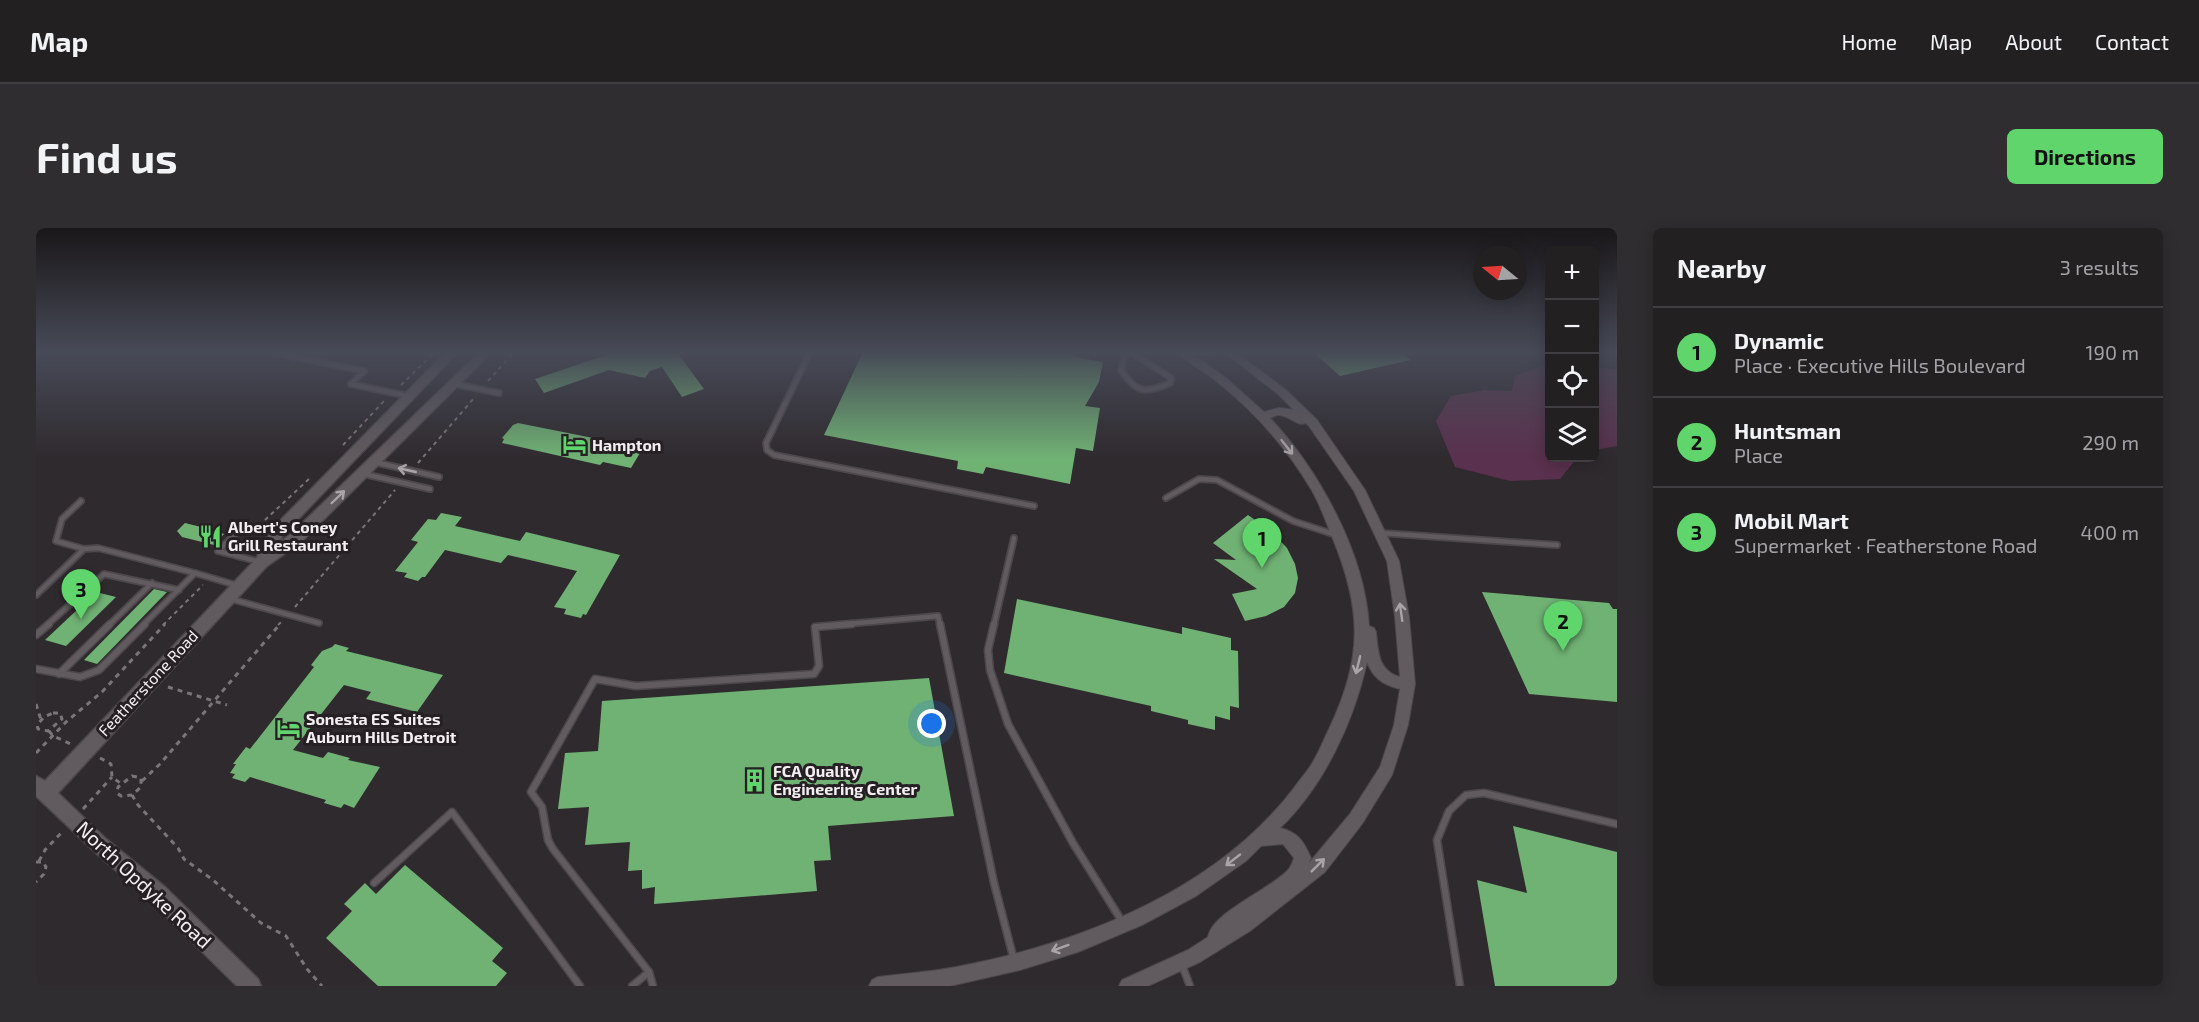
<!DOCTYPE html>
<html lang="en">
<head>
<meta charset="utf-8">
<style>
	body { margin:0; font-family:"Exo 2",sans-serif; background:#2f2d2f; color:#f1f3f6 }
	.controls { position:absolute; right:18px; top:18px; display:grid; overflow:hidden; border-radius:9px; box-shadow:0 3px 15px #0003 }
	.controls button { width:54px; height:54px; display:grid; place-items:center; padding:0; border:0; border-bottom:2px solid #403e40; background:#232022; color:#f1f3f6; font:30px sans-serif }
	.compass { position:absolute; left:1437px; top:18px; width:54px; height:54px; border-radius:50%; background:#232022; box-shadow:0 3px 15px #0003; rotate:288deg }
	.you { position:absolute; left:896px; top:496px; width:21px; height:21px; margin:-15px; border:4px solid #fff; border-radius:50%; background:#1a73e8; box-shadow:0 0 0 9px #1a73e833 }
	.badge { display:grid; place-items:center; width:39px; height:39px; border-radius:50%; background:#5fd56b; color:#111; font-size:20px; font-weight:700 }
	.pin { position:absolute; translate:-50% -50px; filter:drop-shadow(0 2px 3px #0008) }
	.pin::after { content:''; position:absolute; top:32px; width:21px; height:18px; background:inherit; clip-path:polygon(0 0,100% 0,50% 100%) }
	.list { margin:0; padding:0; list-style:none }
	h2 { display:flex; justify-content:space-between; align-items:center; height:78px; margin:0; padding:0 24px; font-size:26px }
	h2 small { font-size:20px; font-weight:400; color:#a3a3a5 }
	.list li { display:grid; grid-template-columns:39px 1fr auto; gap:18px; align-items:center; box-sizing:border-box; height:90px; padding:0 24px; border-top:2px solid #403e40 }
	.list b { display:block; font-size:22px; white-space:nowrap }
	.list p { margin:0; font-size:20px; white-space:nowrap; color:#a3a3a5 }
	.list em { font-size:20px; font-style:normal; color:#a3a3a5 }
	.icon { flex:none; width:33px; height:33px; fill:none; stroke:currentColor; stroke-width:2; stroke-linecap:round; stroke-linejoin:round }
	.map { position:relative; flex:none; width:1581px; height:758px; overflow:hidden; border-radius:9px }
	header { display:flex; align-items:center; gap:36px; box-sizing:border-box; height:84px; padding:0 30px; background:#232022; border-bottom:2px solid #403e40 }
	header strong { font-size:28px }
	nav { display:flex; gap:33px; margin-inline-start:auto; font-size:21px }
	.intro { display:flex; align-items:center; justify-content:space-between; box-sizing:border-box; height:144px; padding:0 36px }
	h1 { margin:0; font-size:42px }
	.button { padding:15px 27px; border-radius:9px; background:#5fd56b; color:#111; font-size:21px; font-weight:700 }
	main { display:flex; gap:36px; padding:0 36px }
	aside { flex:1; background:#232022; border-radius:9px; box-shadow:0 3px 15px #0003 }
	.map>svg:first-child { display:block }
</style>
</head>
<body>
<header>
<strong>Map</strong>
<nav><a>Home</a><a>Map</a><a>About</a><a>Contact</a></nav>
</header>
<div class="intro"><h1>Find us</h1><a class="button">Directions</a></div>
<main>
<div class="map">
<svg width="1581" height="758" viewBox="0 0 1581 758">
	<rect width="100%" height="100%" fill="#2f2a2e"/>
	<g fill="#5a314e">
		<path d="M1505,138h8l1,92h27l-17,21 -50,2 -55,-14 -19,-46 15,-25 34,-6 27,1 3,-15z"/>
		<path d="M1559,139l22,3v76l-22,4z"/>
	</g>
	<g fill="#70b174">
		<path d="M572,124h69l27,37 -22,8 -20,-30 -12,4 -5,7 -36,-8 -65,23 -9,-14 71,-24z"/>
		<path d="M827,124h204l13,6 23,4 -4,20 -14,24 15,2 -7,43 -17,-3 -6,36 -84,-17 -3,7 -26,-5 1,-8 -134,-26z"/>
		<path d="M1277,124h88l10,8 -71,16z"/>
		<path d="M482,195l125,25 -12,20 -28,-6 -3,3 -98,-22 2,-4 -2,-1 11,-13z"/>
		<path d="M405,285l21,4 -7,9 65,15 6,-9 94,23 -34,60 -3,-1 -2,4 -17,-4 2,-5 -12,-2 23,-36 -69,-16 -7,8 -56,-13 -20,27h-3l-4,4 -14,-4 3,-4 -12,-2 23,-29 -7,-2 17,-21 8,1z"/>
		<path d="M1212,287l24,17 15,16 8,16 3,14 -3,15 -11,14 -18,9 -21,5 -13,-27 25,-5 -43,-30 22,1 -23,-17z"/>
		<path d="M149,295l28,7 11,4 -10,11 -32,-8 -5,-6z"/>
		<path d="M118,361l13,3 -70,72 -13,-4z"/>
		<path d="M60,364l20,5 -50,49 -21,-6z"/>
		<path d="M1446,364l127,11 4,6h4v93l-88,-8z"/>
		<path d="M981,371l165,35v-7l49,11v12l7,1 1,57 -9,-2v14l-15,-4v14l-27,-6v-4l-37,-9v-5l-147,-33z"/>
		<path d="M299,416l14,4 -3,3 97,24 -26,37 -51,-13 5,-7 -27,-7 -51,65 30,8 5,-6 22,6 -2,2 32,7 -26,41 -10,-4 -3,4 -17,-5 2,-3 -76,-23 -5,5 -13,-4 3,-4 -5,-1 6,-9h-3l13,-17 4,2 64,-82 -3,-2 11,-14 10,-4z"/>
		<path d="M893,450l25,138 -126,10 3,34 -17,1 3,30 -163,13 1,-17 -13,2v-19l-14,1 2,-29 -45,3 4,-38 -31,2 7,-56 33,-2 4,-50z"/>
		<path d="M1477,598l104,26v134h-122l-18,-106 50,13z"/>
		<path d="M369,637l98,83 -11,13 15,12 -11,13h-118l-52,-48 26,-27 -8,-7 21,-21 11,11z"/>
	</g>
	<g fill="none" stroke-linecap="round" stroke-linejoin="round">
		<defs>
			<g id="service-far1">
				<path d="M235,124l93,19"/>
				<path d="M774,124l-44,91 1,7 7,5 260,51"/>
				<path d="M1090,124l-5,18c15,23 24,24 49,13l1,-5 -40,-26"/>
				<path d="M315,156l57,12"/>
				<path d="M315,156l13,-13"/>
				<path d="M419,156l44,9"/>
				<path d="M338,234l65,15"/>
				<path d="M328,246l66,15"/>
				<path d="M1130,270l33,-19 18,1 76,41 43,14"/>
				<path d="M45,273l-19,18 -6,22 28,8"/>
				<path d="M1345,305l176,12"/>
				<path d="M182,323l26,-26 33,8"/>
				<path d="M182,323l42,11"/>
				<path d="M0,367l48,-46 14,-1 97,25"/>
				<path d="M195,371l88,24"/>
				<path d="M11,397l57,-51 75,16"/>
				<path d="M73,397l43,-42"/>
				<path d="M107,397l52,-52 44,13"/>
				<path d="M799,397l103,-9 2,9"/>
				<path d="M958,397l20,-87"/>
			</g>
			<g id="service">
				<path d="M904,396l54,259 20,77"/>
				<path d="M958,396l-6,26 2,20 18,54 65,119 50,80"/>
				<path d="M0,407l13,-11"/>
				<path d="M0,441l44,8 19,-7 46,-46"/>
				<path d="M23,446l51,-50"/>
				<path d="M338,655l78,-71 128,174"/>
				<path d="M1146,737l8,21"/>
				<path d="M596,758l17,-14"/>
				<path d="M617,758l-4,-14 -96,-123 -5,-9 -6,-33 -11,-15 64,-113 41,7 178,-12 5,-8 -4,-39 37,-3"/>
				<path d="M1424,758l-23,-146 12,-29 17,-16 18,-2 133,31"/>
			</g>
			<path id="tertiary" d="M1142,124h39l-5,3h-18l32,23 38,34 15,-4 15,2 -16,-16 -54,-42h11l51,38 31,30 48,70 34,71 10,56 6,67 -7,41 -16,50 -30,49 -37,48 -75,59 -50,31 -52,24h-29l3,-6 66,-30 20,-13c4,-25 63,-48 80,-67 3,-3 5,-9 6,-12l-11,-14 -22,2 -15,15 -50,35 -54,29 -64,27 -58,18 -70,16h-81l3,-6 6,-3c28,-4 56,-5 83,-11 123,-24 255,-76 333,-178 6,-9 15,-18 20,-28 6,-10 10,-21 15,-31 34,-71 33,-119 4,-190 -7,-17 -13,-35 -22,-50 -24,-40 -54,-75 -90,-104 -13,-12 -31,-20 -43,-33zM1241,187c12,-1 19,12 29,8l3,3 45,65 33,70 8,56 5,60c-22,-6 -22,-26 -24,-45l-2,-4 -5,-2c-4,-72 -50,-156 -99,-208zM1331,434c6,16 16,23 33,27l-6,36 -14,42 -30,47 -41,49 2,-5c-7,-16 -13,-26 -31,-30 44,-42 74,-107 87,-166z"/>
			<path id="secondary" d="M410,124h12l-176,184 -3,7 12,-9 189,-182h12l-191,190 -34,24 -209,227 48,46 59,48 93,92 3,7h-24l-86,-85 -57,-50 -58,-55v-20l9,5 211,-222 16,-30z"/>
		</defs>
		<use href="#service-far1" stroke="#4c474b" stroke-width="8"/>
		<use href="#service" stroke="#4c474b" stroke-width="9"/>
		<use href="#tertiary" stroke="#4c474b" stroke-width="2"/>
		<use href="#secondary" stroke="#4c474b" stroke-width="3"/>
		<g stroke="#7a7578" stroke-width="2" stroke-dasharray="4 4" stroke-linecap="butt">
			<path d="M452,153l26,-29"/>
			<path d="M365,157l34,-33"/>
			<path d="M307,217l41,-44"/>
			<path d="M382,235l57,-66"/>
			<path d="M229,292l44,-41"/>
			<path d="M204,318l11,-11"/>
			<path d="M259,379l100,-117"/>
			<path d="M127,397l40,-40"/>
			<path d="M242,397l3,-3"/>
		</g>
		<g stroke="#7a7578" stroke-width="3" stroke-dasharray="5 5" stroke-linecap="butt">
			<path d="M132,459l59,18"/>
			<path d="M0,476l5,16"/>
			<path d="M17,485h7l2,6 -14,12 -10,-2 -1,-4 7,-8z"/>
			<path d="M13,503l4,5 18,8"/>
			<path d="M0,525l30,-31 36,-30 63,-68"/>
			<path d="M64,530l11,6 1,13 8,6"/>
			<path d="M96,548l9,2v9l-9,8 -11,1 -4,-3 1,-6z"/>
			<path d="M106,553l18,-17 120,-140"/>
			<path d="M96,567l6,10 40,43 6,11 29,21 48,43 25,13 21,33 15,17"/>
			<path d="M47,581l29,-32"/>
			<path d="M3,633l6,-11 18,-19"/>
			<path d="M0,634h7l3,5 -2,7 -8,8"/>
		</g>
		<use href="#service-far1" stroke="#615a5e" stroke-width="4.5"/>
		<use href="#service" stroke="#615a5e" stroke-width="6"/>
		<use href="#tertiary" fill="#615a5e" fill-rule="evenodd"/>
		<use href="#secondary" fill="#615a5e" fill-rule="evenodd"/>
	</g>
	<defs><path id="oneway-shaft" d="M-6 0H5M1.5-3L5.5 0L1.5 3" fill="none" stroke-width="1.6" stroke-linecap="round" stroke-linejoin="round" transform="scale(1.5)"/></defs>
	<g stroke="#aaa4a8">
		<use href="#oneway-shaft" transform="translate(1251 219) rotate(52)"/>
		<use href="#oneway-shaft" transform="translate(371 242) rotate(-167)"/>
		<use href="#oneway-shaft" transform="translate(302 269) rotate(-44)"/>
		<use href="#oneway-shaft" transform="translate(1365 384) rotate(-98)"/>
		<use href="#oneway-shaft" transform="translate(1322 437) rotate(104)"/>
		<use href="#oneway-shaft" transform="translate(1197 632) rotate(142)"/>
		<use href="#oneway-shaft" transform="translate(1282 637) rotate(-45)"/>
		<use href="#oneway-shaft" transform="translate(1024 720) rotate(160)"/>
	</g>
	<linearGradient id="sky" x2="0" y2="1"><stop stop-color="#1a1719"/><stop offset="0.54" stop-color="#474a57"/><stop offset="1" stop-color="#474a57" stop-opacity="0"/></linearGradient>
	<rect width="1581" height="230" fill="url(#sky)"/>
	<defs>
		<symbol id="hotel-bare" viewBox="-9 -9 18 18"><path d="M-6-4.5h1.5V1H6V5H4.5V3h-9V5H-6ZM-4 0a1.8 1.8 0 1 1 3.6 0ZM.5 0V-2.5h3Q6-2.5 6 0Z" fill="#5fd56b" stroke="#262024" stroke-width="2.5" paint-order="stroke"/></symbol>
		<symbol id="restaurant-bare" viewBox="-9 -9 18 18"><path d="M-5-6h1v4h1v-4h1v4h1v-4h1v5L-1.5 .5V6h-2V.5L-5-1ZM5-6V6H3V1.5H1.5Q1.5-4 5-6Z" fill="#5fd56b" stroke="#262024" stroke-width="2.5" paint-order="stroke"/></symbol>
		<symbol id="building-bare" viewBox="-9 -9 18 18"><path d="M-4-6H4V6H1V3H-1V6H-4ZM-2.5-4.3h1.7v1.8h-1.7ZM.8-4.3h1.7v1.8H.8ZM-2.5-1h1.7V.8h-1.7ZM.8-1h1.7V.8H.8Z" fill="#5fd56b" stroke="#262024" stroke-width="2.5" paint-order="stroke"/></symbol>
	</defs>
	<g fill-rule="evenodd">
		<use href="#hotel-bare" x="522" y="200" width="33" height="33"/>
		<use href="#restaurant-bare" x="158" y="292" width="33" height="33"/>
		<use href="#hotel-bare" x="236" y="484" width="33" height="33"/>
		<use href="#building-bare" x="702" y="536" width="33" height="33"/>
	</g>
	<g text-anchor="middle" stroke-width="6" stroke-linejoin="round" paint-order="stroke">
		<g font-size="16" font-weight="bold" fill="#f3eff1" stroke="#262024" text-anchor="start">
			<text x="556" y="223">Hampton</text>
			<text x="192" y="305">Albert's Coney<tspan x="192" dy="18">Grill Restaurant</tspan></text>
			<text x="270" y="497">Sonesta ES Suites<tspan x="270" dy="18">Auburn Hills Detroit</tspan></text>
			<text x="737" y="549">FCA Quality<tspan x="737" dy="18">Engineering Center</tspan></text>
		</g>
		<g font-size="16" fill="#f3eff1" stroke="#262024">
			<text transform="translate(112 455) rotate(-47)" y="6">Featherstone Road</text>
		</g>
		<g font-size="20" fill="#f3eff1" stroke="#262024">
			<text transform="translate(108 657) rotate(43)" y="7">North Opdyke Road</text>
		</g>
	</g>
</svg>
<div class="controls">
<button>+</button>
<button>−</button>
<button><svg class="icon" aria-label="locate" viewBox="0 0 24 24"><circle cx="12" cy="12" r="6"/><path d="M12 2v4M12 18v4M2 12h4M18 12h4"/></svg></button>
<button><svg class="icon" aria-label="layers" viewBox="0 0 24 24"><path d="M12 4l9 5-9 5-9-5zM3 14l9 5 9-5"/></svg></button>
</div>
<svg class="compass" viewBox="-18 -18 36 36"><path d="M0-13l5 13h-10z" fill="#e53935"/><path d="M0 13l5-13h-10z" fill="#a3a3a5"/></svg>
<div class="you"></div>
<div class="pin badge" style="left:1226px;top:340px">1</div>
<div class="pin badge" style="left:1527px;top:423px">2</div>
<div class="pin badge" style="left:45px;top:391px">3</div>
</div>
<aside>
<h2>Nearby<small>3 results</small></h2>
<ul class="list">
<li><span class="badge">1</span><div><b>Dynamic</b><p>Place · Executive Hills Boulevard</p></div><em>190 m</em></li>
<li><span class="badge">2</span><div><b>Huntsman</b><p>Place</p></div><em>290 m</em></li>
<li><span class="badge">3</span><div><b>Mobil Mart</b><p>Supermarket · Featherstone Road</p></div><em>400 m</em></li>
</ul>
</aside>
</main>
</body>
</html>
